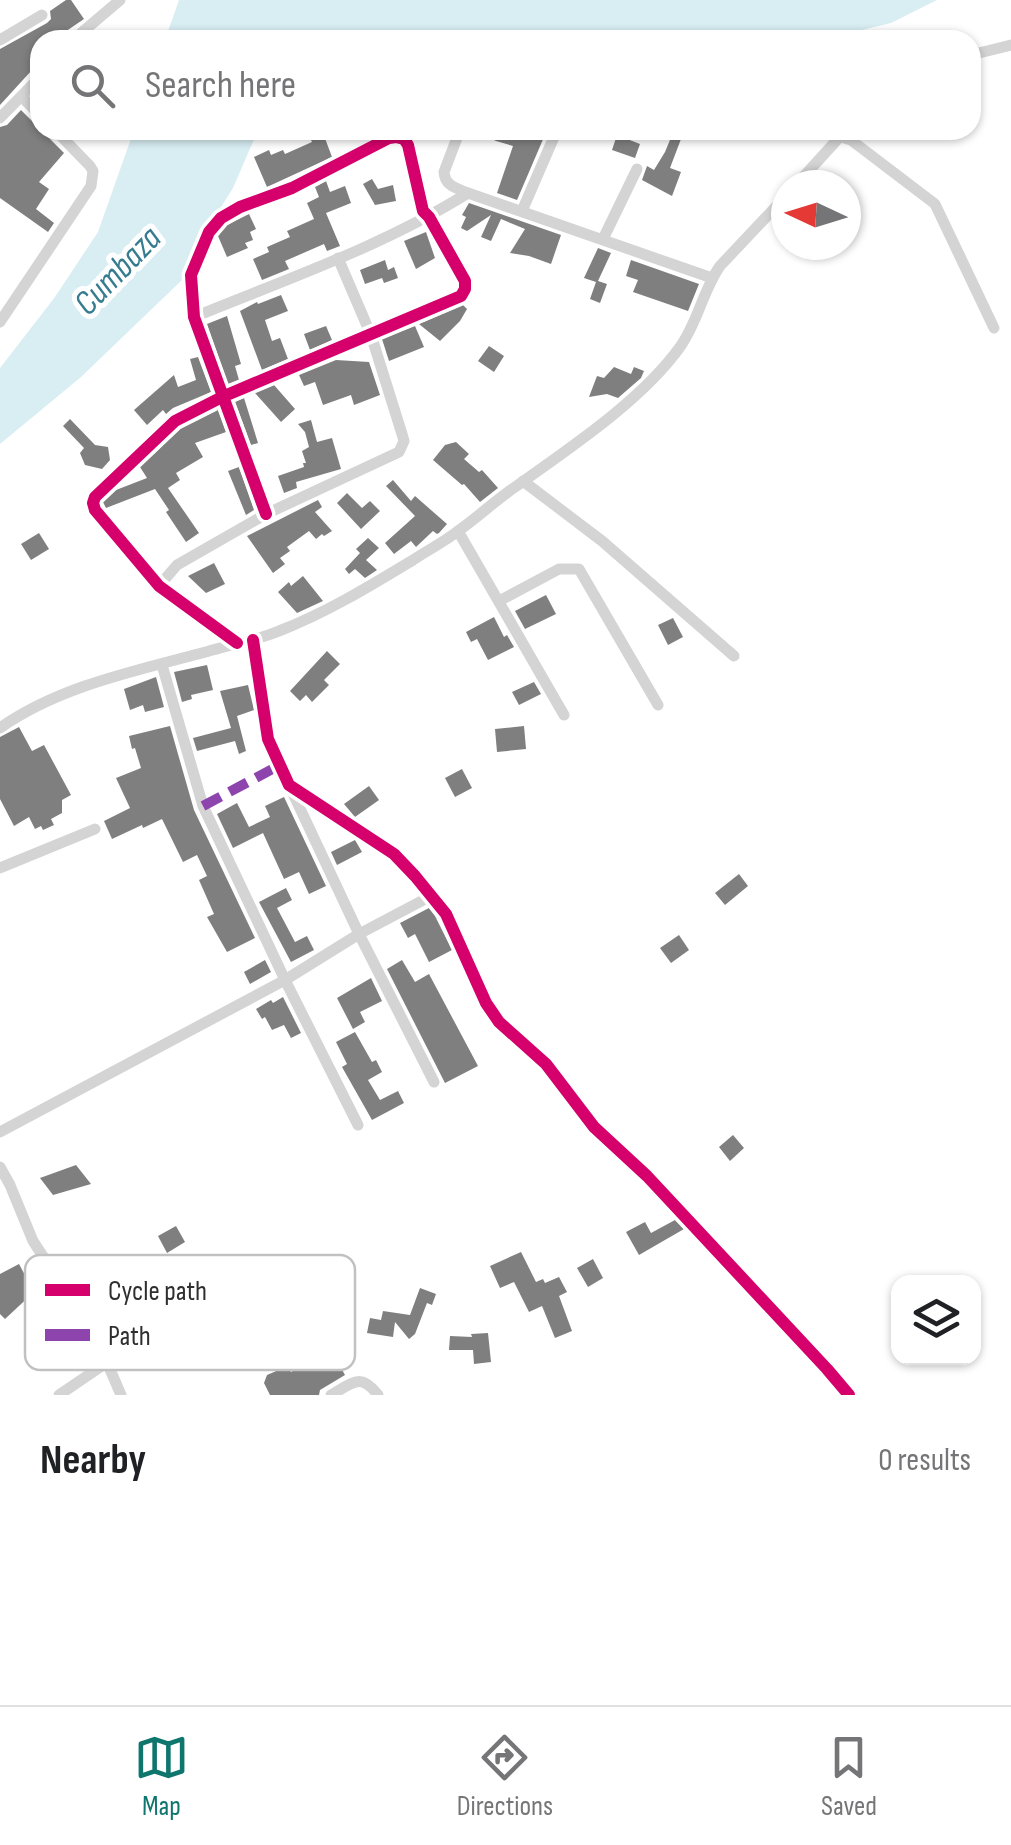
<!DOCTYPE html>
<html lang="en">
<head>
<meta charset="utf-8">
<style>
	body { margin:0; font-family:"Sofia Sans Condensed",sans-serif; background:#f2f2f2; color:#202124 }
	.controls { position:absolute; right:30px; bottom:30px; display:grid; overflow:hidden; border-radius:20px; box-shadow:0 2px 8px #0004 }
	.controls button { width:90px; height:90px; display:grid; place-items:center; padding:0; border:0; border-bottom:2px solid #e0e0e0; background:#fff; color:#202124; font:50px sans-serif }
	.compass { position:absolute; left:771px; top:170px; width:90px; height:90px; border-radius:50%; background:#fff; box-shadow:0 2px 8px #0004; rotate:274deg }
	.list { margin:0; padding:0; list-style:none }
	h2 { display:flex; justify-content:space-between; align-items:center; height:130px; margin:0; padding:0 40px; font-size:42px }
	h2 small { font-size:32px; font-weight:400; color:#757577 }
	.icon { flex:none; width:55px; height:55px; fill:none; stroke:currentColor; stroke-width:2; stroke-linecap:round; stroke-linejoin:round }
	.map { position:relative; flex:none; width:1011px; height:1395px; overflow:hidden }
	.search { position:absolute; background:#fff; box-shadow:0 2px 8px #0004; left:30px; right:30px; top:30px; height:110px; display:flex; align-items:center; gap:25px; box-sizing:border-box; padding:0 35px; border-radius:30px; color:#757577; font-size:38px }
	.sheet { height:310px; background:#fff }
	nav { display:flex; justify-content:space-around; align-items:center; box-sizing:border-box; height:140px; border-top:2px solid #e0e0e0; background:#fff; font-size:28px; color:#757577 }
	nav a { display:grid; justify-items:center; gap:5px }
	nav .on { color:#0f766e }
	.map>svg:first-child { display:block }
</style>
</head>
<body>
<div class="map">
<svg width="1011" height="1395" viewBox="0 0 1011 1395">
	<rect width="100%" height="100%" fill="#fff"/>
	<g fill="#d8eef3">
		<path d="M179,0h758l-46,23 -70,17h-473l-75,-10 -2,10h-106z"/>
		<path d="M134,130h124l-25,58 -28,45 -22,46 -102,98 -81,67v-76l55,-71 43,-65z"/>
	</g>
	<g fill="#7f7f7f">
		<path d="M66,0h5l13,19 -31,21h-13v14l-8,16 -32,35v-56l47,-26 4,-4 -1,-8z"/>
		<path d="M21,110l12,12 7,2v6h6l2,7 16,16 -25,29 10,7 -13,20 18,14 -6,9 -48,-34v-71l7,-2z"/>
		<path d="M475,130h72l-30,70 -20,-7 16,-47 -17,-5z"/>
		<path d="M323,133l9,24 -65,30 -13,-30 15,-7 2,5 12,-5 2,4 27,-12 -2,-4z"/>
		<path d="M617,135l23,9 -5,14 -23,-8z"/>
		<path d="M672,135l9,4 -11,29 11,4 -9,24 -30,-16 5,-14 7,4 11,-18z"/>
		<path d="M372,179l6,10 15,-4 3,16 -21,4 -12,-21z"/>
		<path d="M326,181l4,11 15,-6 6,17 -25,10 14,33 -13,5 -3,-7 -39,17 4,8 -27,11 -9,-21 16,-7 -2,-5 23,-10 -3,-6 27,-12 -7,-16 12,-6 -4,-10z"/>
		<path d="M469,203l92,32 -10,29 -22,-8 -19,-3 15,-24 -24,-10 -10,22 -10,-4 10,-22 -24,16 -6,-3 5,-11 -4,-2z"/>
		<path d="M249,214l7,15 -6,3 3,8 -8,3 3,5 -21,9 -9,-21 9,-11z"/>
		<path d="M426,232l9,26 -19,11 -12,-28z"/>
		<path d="M598,248l13,5 -13,28 9,3 -7,19 -10,-4 6,-17 -12,-4z"/>
		<path d="M385,260l3,10 6,-3 4,11 -14,5 -2,-5 -17,6 -5,-14z"/>
		<path d="M631,260l68,24 -11,27 -55,-19 5,-12 -12,-4z"/>
		<path d="M281,295l7,16 -23,9 7,21 8,-3 8,21 -26,11 -22,-59 17,-9 1,2z"/>
		<path d="M463,305l4,4 -7,12 -20,20 -21,-17z"/>
		<path d="M227,316l14,48 -6,2 4,14 -11,4 -21,-60z"/>
		<path d="M326,326l6,14 -22,10 -6,-16z"/>
		<path d="M415,326l9,21 -35,14 -7,-22z"/>
		<path d="M489,346l15,10 -10,16 -16,-11z"/>
		<path d="M198,357l13,35 -38,16 -7,6 -3,-4 -16,15 -13,-15 40,-35 4,12 18,-7 -6,-21z"/>
		<path d="M336,360l33,2 11,33 -26,10 -3,-10 -28,10 -8,-23 -11,4 -5,-11z"/>
		<path d="M614,367l17,7 3,-7 10,4 -3,7 -23,20 -11,-4 -18,3 8,-21 7,2z"/>
		<path d="M274,385l21,24 -14,13 -26,-29z"/>
		<path d="M244,398l14,45 -7,2 -16,-43z"/>
		<path d="M218,410l8,22 -31,11 8,14 -27,16 4,7 -12,8 31,45 -13,9 -20,-30 3,-2 -14,-21 -49,19 -3,-6 13,-12 31,-12 -7,-11 40,-38z"/>
		<path d="M70,419l25,26 13,2 2,13 -8,9 -17,-4 -5,-12 4,-5 -21,-22z"/>
		<path d="M311,420l6,22 15,-4 9,31 -45,13 1,6 -13,5 -6,-17 26,-9 -1,-4h3l-4,-12 7,-4 -4,-15 -7,-8z"/>
		<path d="M456,442l13,12 -5,5 15,13 3,-2 16,18 -18,14 -16,-18 -2,1 -29,-25 12,-15z"/>
		<path d="M239,467l15,43 -8,5 -18,-44z"/>
		<path d="M393,480l18,21 4,-5 32,28 -8,9 -2,1 -4,-3 -17,16 -5,-6 -17,13 -9,-11 30,-27 -29,-30z"/>
		<path d="M347,493l15,15 8,-7 10,10 -19,18 -24,-26z"/>
		<path d="M318,500l4,7 -7,5 17,19 -8,5 -2,-2 -6,5 -7,-8 -22,16 3,4 -10,7 5,6 -12,9 -26,-37z"/>
		<path d="M39,533l10,16 -18,11 -10,-16z"/>
		<path d="M368,538l11,10 -13,12 11,10 -12,8 -10,-9 -6,5 -4,-5 15,-16 -4,-4z"/>
		<path d="M214,563l11,21 -19,9 -18,-17z"/>
		<path d="M303,576l20,25 -26,12 -19,-21 11,-10 2,4z"/>
		<path d="M546,595l10,19 -31,15 -10,-18z"/>
		<path d="M494,617l10,20 3,-2 7,12 -26,13 -11,-21 -6,3 -5,-10z"/>
		<path d="M673,618l10,19 -15,8 -10,-20z"/>
		<path d="M327,651l13,13 -16,16 5,5 -17,17 -6,-7 -6,6 -10,-10z"/>
		<path d="M207,665l6,25 -22,5 1,4 -10,3 -8,-30z"/>
		<path d="M156,677l8,30 -19,5 -2,-7 -13,5 -6,-21z"/>
		<path d="M534,682l7,12 -22,11 -7,-13z"/>
		<path d="M248,685l6,25 -17,6 9,35 -7,3 -4,-13 -38,10 -4,-13 38,-10 -11,-37z"/>
		<path d="M170,726l24,84 61,128 -28,14 -20,-35 7,-3 -15,-34 8,-4 -10,-21 -14,7 -21,-43 -19,9 -1,-3 -30,14 -8,-18 26,-13 -14,-30 25,-10 -6,-20 -3,1 -3,-13z"/>
		<path d="M524,726l2,23 -29,3 -2,-23z"/>
		<path d="M19,727l13,24 12,-6 27,50 -9,5v13l-11,6 3,6 -11,5 -2,-4 -6,3 -6,-12 -15,9 -14,-27v-62z"/>
		<path d="M462,769l10,19 -17,9 -10,-19z"/>
		<path d="M369,786l10,14 -24,17 -11,-13z"/>
		<path d="M284,797l42,89 -17,8 -10,-22 -15,7 -21,-46 -30,15 -16,-34 20,-11 12,24 21,-10 -5,-11z"/>
		<path d="M355,840l7,12 -25,13 -6,-13z"/>
		<path d="M739,874l9,12 -23,19 -10,-12z"/>
		<path d="M286,888l6,12 -15,8 18,34 12,-6 7,14 -23,12 -32,-60z"/>
		<path d="M429,908l6,8 17,34 -23,12 -14,-28 -7,4 -8,-15z"/>
		<path d="M679,935l10,15 -18,13 -11,-15z"/>
		<path d="M265,960l6,12 -21,12 -6,-12z"/>
		<path d="M402,960l13,22 14,-8 49,92 -33,17 -58,-114z"/>
		<path d="M371,978l11,23 -22,11 5,10 -12,7 -16,-31z"/>
		<path d="M283,997l18,36 -10,5 -7,-13 -12,5 -7,-13 -3,2 -6,-10 15,-9 2,3z"/>
		<path d="M355,1032l17,30 4,-2 6,12 -14,8 12,20 18,-9 6,12 -32,17 -30,-53 5,-3 -11,-22z"/>
		<path d="M733,1135l11,13 -14,13 -11,-14z"/>
		<path d="M76,1165l15,19 -38,11 -13,-17z"/>
		<path d="M675,1220l9,9 -45,26 -13,-23 19,-10 6,11z"/>
		<path d="M176,1226l9,16 -18,11 -9,-17z"/>
		<path d="M521,1252l15,30 7,-3 2,4 14,-6 8,15 -8,4 13,35 -17,7 -13,-32 -13,6 -15,-30 -14,6 -10,-22z"/>
		<path d="M593,1259l10,19 -15,9 -11,-19z"/>
		<path d="M19,1264l15,28 -29,27 -5,-5v-40z"/>
		<path d="M420,1288l16,6 -4,11 -5,-2 -12,31 -6,5 -14,-17 -2,15 -26,-4 3,-15 11,2 2,-9 27,4z"/>
		<path d="M488,1333l3,29 -17,2 -1,-14h-24l1,-14 22,1 -1,-3z"/>
		<path d="M331,1350l14,25 -25,15 -1,5h-49l-6,-12 3,-8 21,-9 3,6 5,-3 1,2z"/>
	</g>
	<g fill="none" stroke-linecap="round" stroke-linejoin="round">
		<g stroke="#d4d4d4" stroke-width="11">
			<path d="M0,40l42,-25"/>
			<path d="M73,40l47,-40"/>
			<path d="M971,55l40,-10"/>
			<path d="M22,97l18,18"/>
			<path d="M0,118l40,-41"/>
			<path d="M460,130l-16,42c1,14 12,16 24,21"/>
			<path d="M841,137l10,3 84,64 59,124"/>
			<path d="M796,185l50,-55"/>
			<path d="M522,211l35,-81"/>
			<path d="M603,239l34,-70"/>
			<path d="M194,317c93,-38 189,-71 274,-124l244,85"/>
			<path d="M0,322l91,-136 2,-15 -3,-5 -35,-36"/>
			<path d="M523,481l79,60 132,115"/>
			<path d="M458,531l106,184"/>
			<path d="M159,586l18,-21 89,-51 133,-62 5,-11 -2,-7 -31,-99 -33,-77"/>
			<path d="M499,601l60,-32h20l79,136"/>
			<path d="M253,640l15,99 21,46 105,69 21,22 31,38 40,89 13,19 47,42 48,63 53,49 180,193 22,26"/>
			<path d="M237,643l-78,-57 -64,-76 -2,-7 2,-6 80,-76 47,-24 239,-101 4,-7v-8l-36,-64 -6,-6 -15,-66 -4,-6 -8,-2 -7,1 -97,50 -52,19 -19,11 -12,14 -18,43 3,42 72,197"/>
			<path d="M162,665l41,141 82,174 73,145"/>
			<path d="M0,728c64,-45 146,-59 220,-80 20,-5 40,-9 59,-17 47,-18 91,-45 134,-71 15,-10 31,-18 45,-29 20,-14 39,-32 60,-46 53,-38 124,-85 162,-138 18,-25 23,-57 40,-81l66,-70"/>
			<path d="M289,785l70,149 75,148"/>
			<path d="M0,868l95,-39"/>
			<path d="M0,1132l285,-152 74,-46 72,-38"/>
			<path d="M0,1167l10,18 23,56 64,98 24,56"/>
			<path d="M59,1395l47,-32"/>
			<path d="M331,1395c22,-12 29,-23 47,0"/>
		</g>
		<path stroke="#8e44ad" stroke-width="10" stroke-dasharray="20 10" stroke-linecap="butt" d="M203,806l77,-41"/>
		<defs>
			<g id="cycleway">
				<path d="M253,640l15,99 21,46 105,69 21,22 31,38 40,89 13,19 47,42 48,63 53,49 180,193 22,26"/>
				<path d="M237,643l-78,-57 -64,-76 -2,-7 2,-6 80,-76 47,-24 239,-101 4,-7v-8l-36,-64 -6,-6 -15,-66 -4,-6 -8,-2 -7,1 -97,50 -52,19 -19,11 -12,14 -18,43 3,42 72,197"/>
			</g>
		</defs>
		<use href="#cycleway" stroke="#fff" stroke-width="19"/>
		<use href="#cycleway" stroke="#d6006c" stroke-width="12"/>
	</g>
	<g text-anchor="middle" stroke-width="10" stroke-linejoin="round" paint-order="stroke">
		<g font-size="35" font-style="italic" fill="#367c90" stroke="#fff">
			<text transform="translate(117 270) rotate(-46)" y="12">Cumbaza</text>
		</g>
	</g>
	<rect x="25" y="1255" width="330" height="115" rx="15" fill="#fff" stroke="#c1c1c1" stroke-width="2.5"/>
	<rect x="45" y="1284" width="45" height="12" fill="#d6006c"/>
	<rect x="45" y="1329" width="45" height="12" fill="#8e44ad"/>
	<g font-size="28" fill="#2f2f2f">
		<text x="108" y="1300">Cycle path</text>
		<text x="108" y="1345">Path</text>
	</g>
</svg>
<div class="controls">
<button><svg class="icon" aria-label="layers" viewBox="0 0 24 24"><path d="M12 4l9 5-9 5-9-5zM3 14l9 5 9-5"/></svg></button>
</div>
<svg class="compass" viewBox="-18 -18 36 36"><path d="M0-13l5 13h-10z" fill="#e53935"/><path d="M0 13l5-13h-10z" fill="#757577"/></svg>
<div class="search"><svg class="icon" aria-label="search" viewBox="0 0 24 24"><circle cx="10" cy="10" r="6"/><path d="M15 15l6 6"/></svg>Search here</div>
</div>
<section class="sheet">
<h2>Nearby<small>0 results</small></h2>
<ul class="list">
</ul>
</section>
<nav>
<a class="on"><svg class="icon" aria-label="map" viewBox="0 0 24 24"><path d="M3 6l6-2 6 2 6-2v14l-6 2-6-2-6 2zM9 4v14M15 6v14"/></svg>Map</a>
<a><svg class="icon" aria-label="directions" viewBox="0 0 24 24"><path d="M12 3l9 9-9 9-9-9zM9 14v-3h6M13 9l2 2-2 2"/></svg>Directions</a>
<a><svg class="icon" aria-label="saved" viewBox="0 0 24 24"><path d="M7 4h10v16l-5-4-5 4z"/></svg>Saved</a>
</nav>
</body>
</html>
